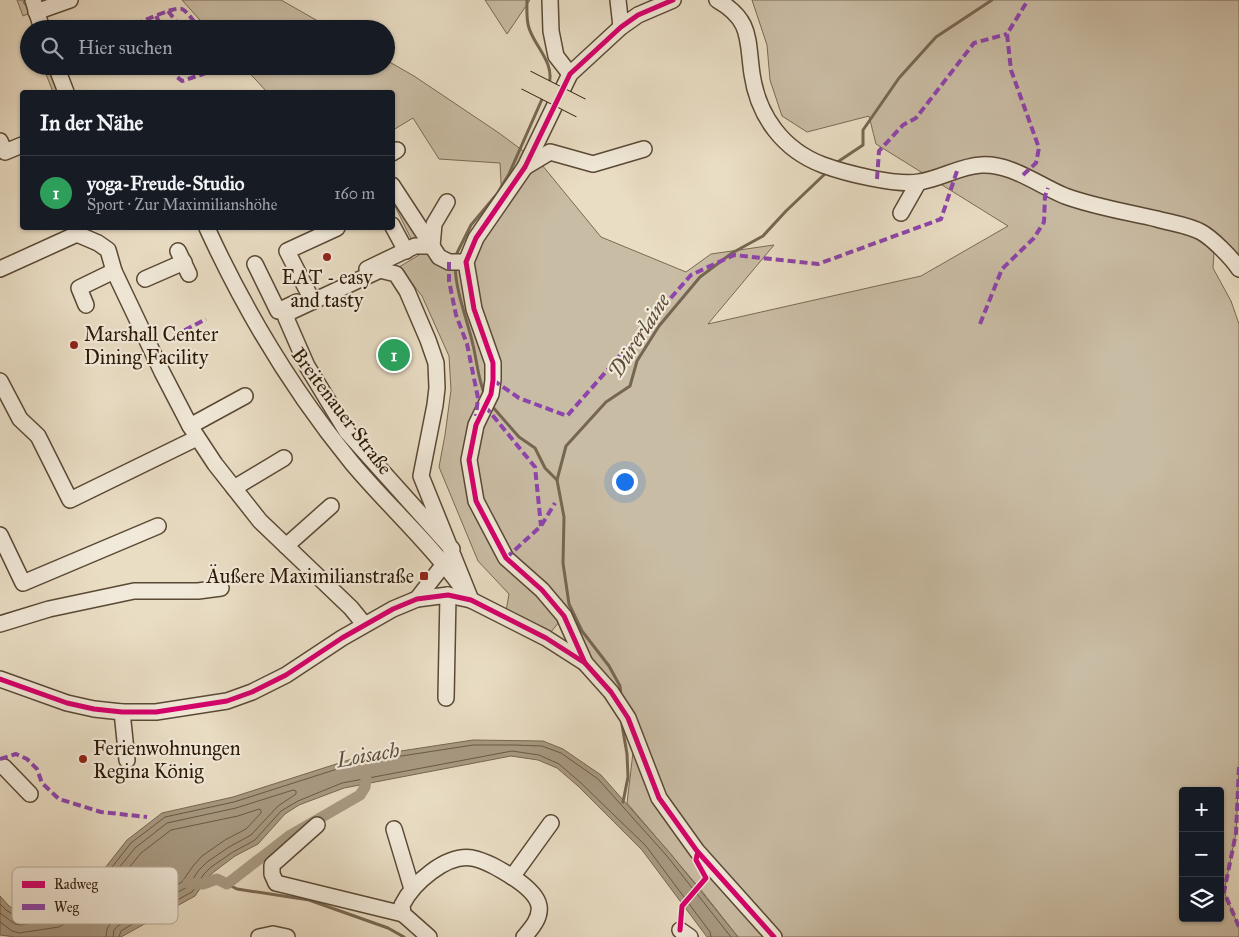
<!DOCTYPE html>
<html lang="de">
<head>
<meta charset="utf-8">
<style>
	body { margin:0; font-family:"IM FELL Great Primer",serif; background:#242831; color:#f1f3f6 }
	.controls { position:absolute; right:15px; bottom:15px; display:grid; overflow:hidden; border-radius:5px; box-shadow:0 1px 4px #0004 }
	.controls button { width:45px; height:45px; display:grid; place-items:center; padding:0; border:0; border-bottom:1px solid #363941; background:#171b24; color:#f1f3f6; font:25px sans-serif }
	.you { position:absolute; left:624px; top:481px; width:18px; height:18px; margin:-12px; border:4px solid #fff; border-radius:50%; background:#1a73e8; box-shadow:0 0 0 8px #1a73e833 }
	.badge { display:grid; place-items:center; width:32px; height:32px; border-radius:50%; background:#c59692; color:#fff; font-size:16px; font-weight:700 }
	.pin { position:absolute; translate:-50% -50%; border:2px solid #fff; box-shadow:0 1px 5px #0006 }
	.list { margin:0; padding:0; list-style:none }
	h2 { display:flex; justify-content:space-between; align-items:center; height:65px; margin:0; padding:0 20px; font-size:21px }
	h2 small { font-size:16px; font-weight:400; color:#9ea1a6 }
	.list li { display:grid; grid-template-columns:32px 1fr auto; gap:15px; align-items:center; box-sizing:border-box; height:75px; padding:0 20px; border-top:1px solid #363941 }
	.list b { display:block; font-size:19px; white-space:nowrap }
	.list p { margin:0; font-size:16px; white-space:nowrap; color:#9ea1a6 }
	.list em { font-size:16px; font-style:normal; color:#9ea1a6 }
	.icon { flex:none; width:28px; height:28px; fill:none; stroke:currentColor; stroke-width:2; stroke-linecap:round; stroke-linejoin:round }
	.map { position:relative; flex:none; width:1239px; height:937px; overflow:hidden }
	.search { position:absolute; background:#171b24; box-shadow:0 1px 4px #0004; left:20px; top:20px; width:375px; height:55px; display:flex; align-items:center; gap:12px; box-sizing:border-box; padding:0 18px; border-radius:28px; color:#9ea1a6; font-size:19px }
	.panel { position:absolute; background:#171b24; box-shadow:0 1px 4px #0004; left:20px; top:90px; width:375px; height:140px; border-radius:5px }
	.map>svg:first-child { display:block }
</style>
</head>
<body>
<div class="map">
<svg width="1239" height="937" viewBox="0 0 1239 937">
	<rect width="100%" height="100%" fill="#e9ddc4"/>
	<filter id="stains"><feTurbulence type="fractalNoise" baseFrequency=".004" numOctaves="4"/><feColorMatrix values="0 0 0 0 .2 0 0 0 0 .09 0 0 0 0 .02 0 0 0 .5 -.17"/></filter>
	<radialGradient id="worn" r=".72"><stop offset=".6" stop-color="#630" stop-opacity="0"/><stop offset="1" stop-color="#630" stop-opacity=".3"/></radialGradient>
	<g fill="#c9bca4" stroke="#7a6a54" fill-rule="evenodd">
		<path d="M17,0h6l1,4 8,2v6l-9,4z"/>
		<path d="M182,0h99l51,29h-124z"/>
		<path d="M485,0h45l-23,34z"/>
		<path d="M752,0h487v256l-14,-16 -11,12 -1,16 18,33 8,23v443l-3,66 -12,59 15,35v10h-501l-37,-47 -74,-87 8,-67 -71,-120 -18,22 -41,-21 4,-23 -31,-33 -39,-94 6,-32 6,-45 -2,-34 -27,-60 -23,-29 20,-12 -26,-53v-17l39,61 34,16 36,-60 -2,-39 -61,-4 -26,-41 -20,12 -1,-38h-125l-24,-26h143v-6l28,16 85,57 43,32 59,72 85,35 25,-18 63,-9 -66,79 213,-48 87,-50 -132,-82 -7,-28 -62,16 -25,-16 -12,-36 -3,-35zM1183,791h37v127h-37z"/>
		<path d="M50,66l12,26h-9l-9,-23z"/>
	</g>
	<path fill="#a89a83" stroke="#766651" d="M473,740l70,1 20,8 38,26 69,78 68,84h-31l-65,-87 -64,-64 -21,-18 -19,-8 -27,-4 -167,32 -45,17 -14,9 -27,30 -23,12 -20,15 -7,6 -13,19 -74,41h-106l-15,-2v-39l9,10 12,8 31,-4 38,-23 37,-47 35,-27 71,-16 122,-39z"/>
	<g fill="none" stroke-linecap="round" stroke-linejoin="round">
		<g stroke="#6a5944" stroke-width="1">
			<path d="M0,904l6,6 14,9 34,-4 39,-24 38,-48 34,-26 69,-15 122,-39 117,-18h41l28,1 19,7 37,26 69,77 64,81"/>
			<path d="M0,913l15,11 5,1 36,-5 40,-24 39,-48 32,-25 69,-15 57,-18 3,1v3l-18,12 -27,29 -22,12 -22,15 -8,8 -12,17 -68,38 -5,5 -1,7"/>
			<path d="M0,922l12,9 7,2 40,-6 43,-26 39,-48 30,-23 67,-14 21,-7 2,1v3l-15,16 -21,11 -23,16 -9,10 -11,16 -70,39 -5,8 -1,8"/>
			<path d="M119,937l2,-6 8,-5 63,-34 12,-18 7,-7 22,-15 22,-12 26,-29 17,-10 44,-18 170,-32 27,4 20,9 22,19 65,63 64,86 1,5"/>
		</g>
		<g stroke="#766651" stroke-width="3">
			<path d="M527,0c0,10 -1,19 2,28 6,19 26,35 20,56"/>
			<path d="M836,163l27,-18v-15l36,-52 37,-41 56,-37"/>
			<path d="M455,257l16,-32 26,-31 12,-20 34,-77"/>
			<path d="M455,265c1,29 12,53 18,80 4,16 5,35 12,50"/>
			<path d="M491,405l28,32 16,11 10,20 12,12"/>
			<path d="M621,696l-1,-10 -11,-20 -27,-35 -13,-27 -6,-41 1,-46 -7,-37 9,-34 40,-44 24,-16 7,-25 22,-35 41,-49 32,-24 31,-17 23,-25 42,-40"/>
			<path d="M621,719l6,35 1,23 -5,25"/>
			<path d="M227,884l10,5 72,11 79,28 16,9"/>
		</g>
		<path stroke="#a89a83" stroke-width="11" d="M188,883l15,1 14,-5 10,5 62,-48 71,-41 5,-8 1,-8"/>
		<defs>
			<g id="minor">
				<path d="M33,0l9,29"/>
				<path d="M550,0l1,31 5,25 14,18"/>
				<path d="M618,0l3,27"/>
				<path d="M717,0c35,20 30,39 35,74 6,42 31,76 71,91 22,8 73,21 96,17 21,-3 41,-16 62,-17 30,-2 57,20 84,31 30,11 62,16 92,23 14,4 31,6 44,13 11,6 31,26 38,37"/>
				<path d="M36,12l34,-12"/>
				<path d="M56,66l10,26"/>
				<path d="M0,141l5,11 17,-7"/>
				<path d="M392,153l5,-3"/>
				<path d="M525,167l25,-15 43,12 51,-15"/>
				<path d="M392,185l47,72 10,5h17"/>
				<path d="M901,213l17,-30"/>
				<path d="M392,225l14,26"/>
				<path d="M75,228l2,6 21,9 10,7 6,21 48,101 28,54 25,38 45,57 91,87 13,16"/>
				<path d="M207,228c38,83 87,164 145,235 35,42 76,78 108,122"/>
				<path d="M178,251l11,23"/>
				<path d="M255,264l23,47 19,-9"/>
				<path d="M0,269l77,-35"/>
				<path d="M367,269l48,-23h17l2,-22 13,-22"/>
				<path d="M145,279l39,-17"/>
				<path d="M310,296l-23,-45 50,-23"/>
				<path d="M86,305l-7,-17 35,-17"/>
				<path d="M0,381l20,38 18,17 32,64 127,-62"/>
				<path d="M190,426l55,-30"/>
				<path d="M234,488l50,-30"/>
				<path d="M0,535l23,48 135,-57"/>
				<path d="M286,546l45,-40"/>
				<path d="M452,549l-105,-117 -40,-66 -21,-48 4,-6 90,-42 16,4 11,17 21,49 8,23 1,25 -2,17 -14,71 50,124"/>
				<path d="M417,599l27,-35"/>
				<path d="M0,624l49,-15 85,-18h64l23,-3"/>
				<path d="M585,663l-21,-47 -22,-26 -36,-32 -30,-57 -7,-41 7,-35 15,-31 2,-14v-17l-19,-54 -8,-47 10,-24 49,-71 45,-93 51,-47 17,-12 35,-15"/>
				<path d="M0,679l67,24 27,6 28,3h34l71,-11 25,-9 34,-17 56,-37 51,-29 24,-10 31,-4 23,5 75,38 39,25 26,29 17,26 31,80 38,53 77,86"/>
				<path d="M446,698l2,-103"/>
				<path d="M122,712l5,48"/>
				<path d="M0,766l4,1 26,27"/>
				<path d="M317,825l-45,40v9l4,9 127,31"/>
				<path d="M394,829l18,60"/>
				<path d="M512,877l39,-54"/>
				<path d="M680,930l10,7"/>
				<path d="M259,937l14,-3 14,3"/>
				<path d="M429,937l-26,-23 -1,-9c11,-22 44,-51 70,-47 15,3 29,12 42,20 9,6 23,16 25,28 2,12 -8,23 -15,31"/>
			</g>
		</defs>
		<use href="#minor" stroke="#5a4935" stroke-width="18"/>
		<use href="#minor" stroke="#f1e9d9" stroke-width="15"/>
		<defs>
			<path id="major-bridge" d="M526,80l55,28"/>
		</defs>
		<use href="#major-bridge" stroke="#2b1805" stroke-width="21" stroke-linecap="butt"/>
		<use href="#major-bridge" stroke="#e9ddc4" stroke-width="19"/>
		<g stroke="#8e44ad" stroke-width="4" stroke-dasharray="8 4" stroke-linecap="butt">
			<path d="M168,11l14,18"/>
			<path d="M156,16l7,13"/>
			<path d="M135,24c10,-3 39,-18 47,-15 6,3 12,13 16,18l-3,2"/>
			<path d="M174,66l3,11 5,4 27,-9 6,-6"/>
			<path d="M154,73l19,-7"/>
			<path d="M1023,175l13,-12 3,-15 -28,-78 -4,-36 21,-34"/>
			<path d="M877,179l2,-28 24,-26 13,-7 58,-75 33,-9"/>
			<path d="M449,262v19l7,34 11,29 11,54 -2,18"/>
			<path d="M980,324l22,-55 32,-31 10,-16 1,-26 3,-8"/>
			<path d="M174,336l32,-17"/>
			<path d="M493,380l26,18 48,18 124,-141 43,-20 84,9 123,-45 16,-48"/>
			<path d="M485,406l50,61 6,59"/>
			<path d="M506,558l35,-32 14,-23"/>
			<path d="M0,759l16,-5 11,5 10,10 5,14 17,16 42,13 46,5"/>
			<path d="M1239,767l-3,66 -12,59 15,35"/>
		</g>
		<defs>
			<g id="cycleway">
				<path d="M585,663l-21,-47 -22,-26 -36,-32 -30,-57 -7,-41 7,-35 15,-31 2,-14v-17l-19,-54 -8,-47 10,-24 49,-71 45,-93 51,-47 17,-12 35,-15"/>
				<path d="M0,679l67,24 27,6 28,3h34l71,-11 25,-9 34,-17 56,-37 51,-29 24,-10 31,-4 23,5 75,38 39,25 26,29 17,26 31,80 38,53 77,86"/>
				<path d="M680,930l2,-24 24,-28 -10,-18 1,-5"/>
			</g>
		</defs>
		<use href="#cycleway" stroke="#f1e9d9" stroke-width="8"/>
		<use href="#cycleway" stroke="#d6006c" stroke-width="5"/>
	</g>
	<g fill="#8f2418" stroke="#f1e9d9" stroke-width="2">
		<circle cx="327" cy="257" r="5"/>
		<circle cx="74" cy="345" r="5"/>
		<rect x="419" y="571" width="10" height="10" rx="2.5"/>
		<circle cx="83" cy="759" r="5"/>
	</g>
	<g text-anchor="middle" stroke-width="4.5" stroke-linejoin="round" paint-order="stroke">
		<g font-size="20" fill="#2b1805" stroke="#f1e9d9" text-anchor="start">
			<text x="327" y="284" text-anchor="middle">EAT - easy<tspan x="327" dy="23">and tasty</tspan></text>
			<text x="84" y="341">Marshall Center<tspan x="84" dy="23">Dining Facility</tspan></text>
			<text x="414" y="583" text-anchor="end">Äußere Maximilianstraße</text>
			<text x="93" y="755">Ferienwohnungen<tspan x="93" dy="23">Regina König</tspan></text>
		</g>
		<g font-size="20" fill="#2b1805" stroke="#f1e9d9">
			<text transform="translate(342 411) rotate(53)" y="7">Breitenauer Straße</text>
		</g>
		<g font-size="21" font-style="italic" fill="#5d4c37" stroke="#f1e9d9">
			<text transform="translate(639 336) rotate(-57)" y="7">Dürerlaine</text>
			<text transform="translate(368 755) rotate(-10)" y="7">Loisach</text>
		</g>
	</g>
	<rect x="12" y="867" width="166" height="57" rx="8" fill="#f1e9d9" stroke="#b6aa99" stroke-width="1"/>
	<rect x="22" y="881" width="23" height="7" fill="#d6006c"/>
	<rect x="22" y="904" width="23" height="6" fill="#8e44ad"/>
	<g font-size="14" fill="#2b1805">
		<text x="54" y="889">Radweg</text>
		<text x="54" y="912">Weg</text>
	</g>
	<rect width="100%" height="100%" filter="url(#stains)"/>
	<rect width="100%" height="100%" fill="url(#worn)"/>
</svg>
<div class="controls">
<button>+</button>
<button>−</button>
<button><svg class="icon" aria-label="layers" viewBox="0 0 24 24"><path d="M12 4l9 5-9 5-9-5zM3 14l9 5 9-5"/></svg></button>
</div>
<div class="you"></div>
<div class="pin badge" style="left:394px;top:355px;background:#2e9e5b">1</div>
<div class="search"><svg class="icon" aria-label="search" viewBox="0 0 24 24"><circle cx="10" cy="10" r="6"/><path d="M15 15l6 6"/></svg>Hier suchen</div>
<section class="panel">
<h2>In der Nähe<small></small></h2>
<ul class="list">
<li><span class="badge" style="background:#2e9e5b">1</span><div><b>yoga-Freude-Studio</b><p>Sport · Zur Maximilianshöhe</p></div><em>160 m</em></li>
</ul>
</section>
</div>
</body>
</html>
